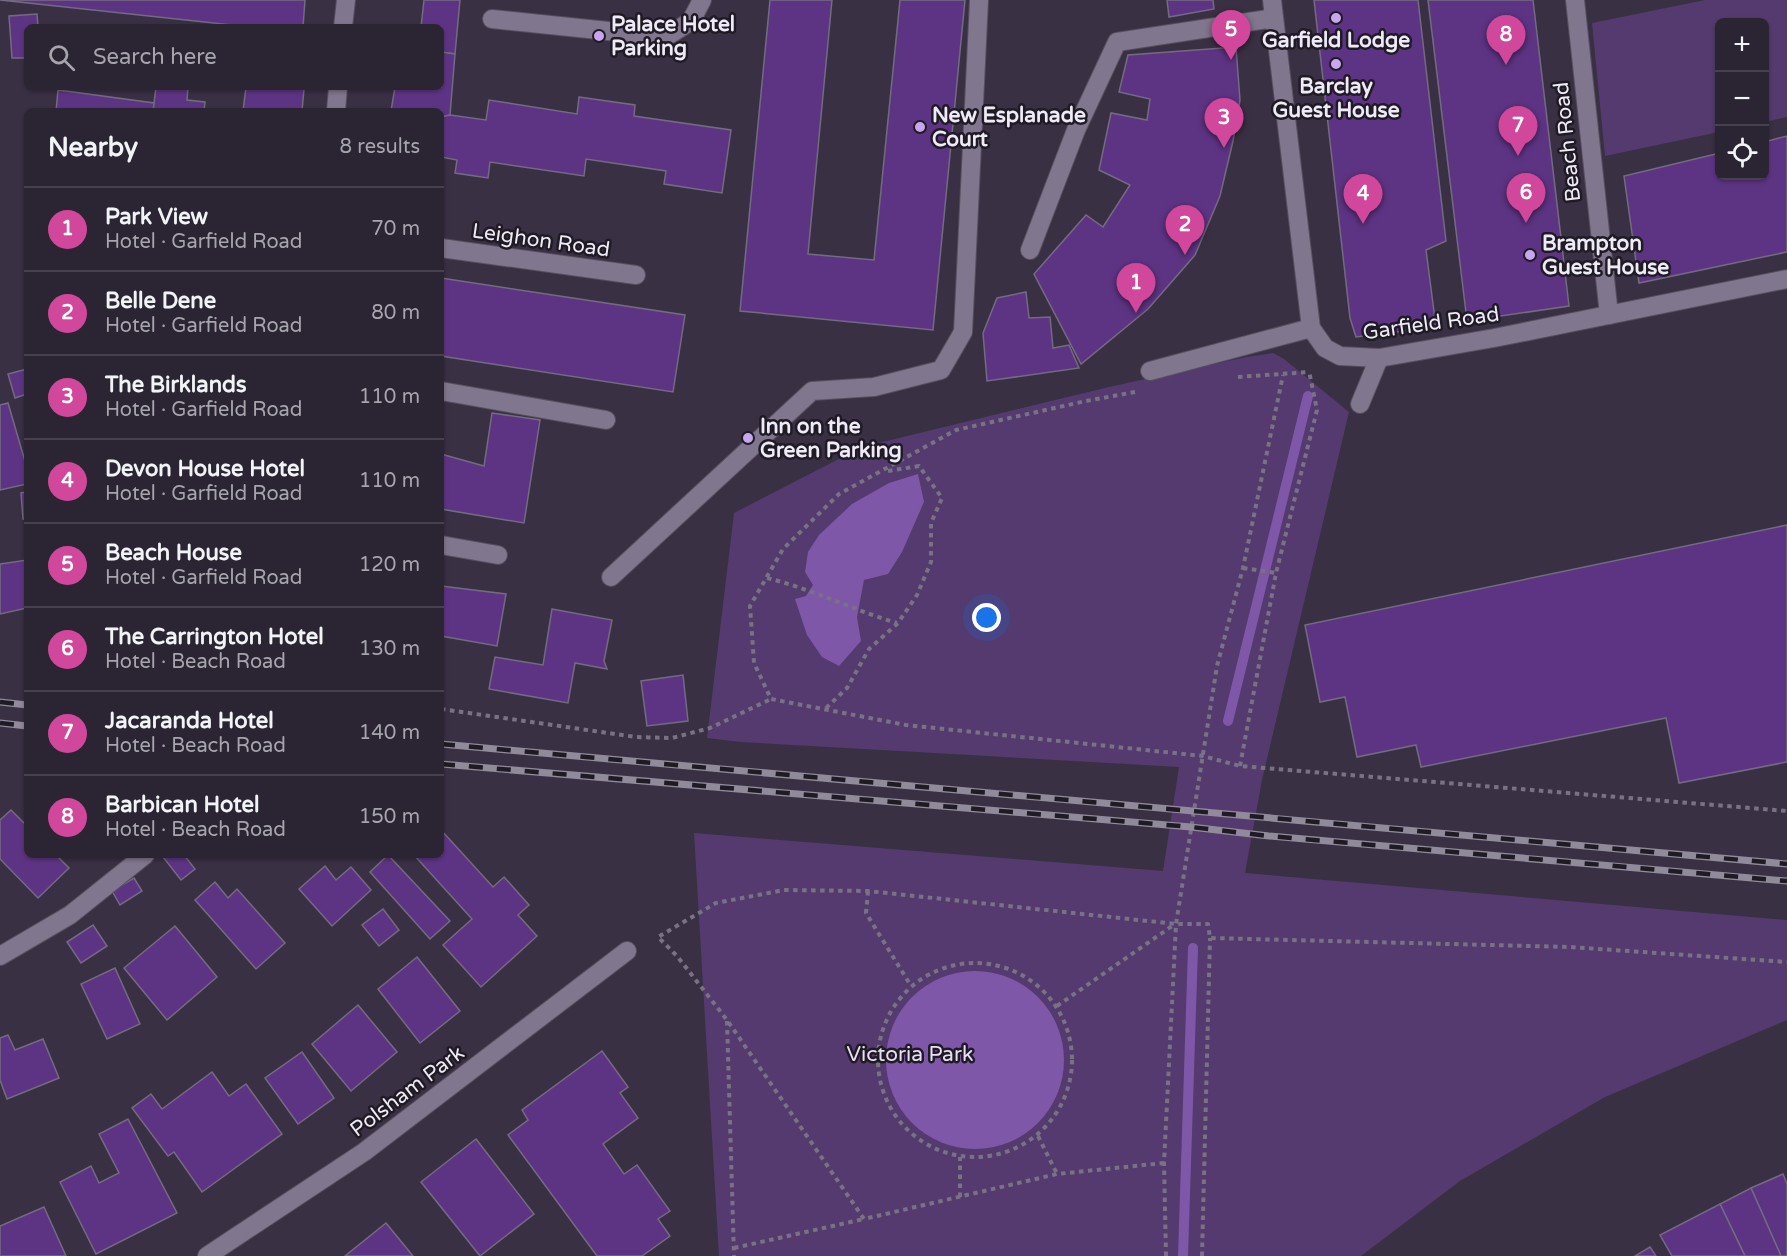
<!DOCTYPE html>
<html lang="en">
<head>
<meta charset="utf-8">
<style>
	body { margin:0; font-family:"Varela Round",sans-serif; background:#332c3b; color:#f1f3f6 }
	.controls { position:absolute; right:18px; top:18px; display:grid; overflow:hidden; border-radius:9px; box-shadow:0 2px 4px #0004 }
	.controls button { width:54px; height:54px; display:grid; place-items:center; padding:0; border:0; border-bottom:2px solid #47414e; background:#2b2433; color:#f1f3f6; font:30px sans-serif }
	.you { position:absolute; left:987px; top:618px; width:21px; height:21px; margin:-15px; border:4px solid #fff; border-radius:50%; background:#1a73e8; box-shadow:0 0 0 9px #1a73e833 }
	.badge { display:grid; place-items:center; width:39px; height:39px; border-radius:50%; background:#c8a6ef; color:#fff; font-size:20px; font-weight:700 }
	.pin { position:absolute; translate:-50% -50px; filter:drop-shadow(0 2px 3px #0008) }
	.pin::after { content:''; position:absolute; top:32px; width:21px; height:18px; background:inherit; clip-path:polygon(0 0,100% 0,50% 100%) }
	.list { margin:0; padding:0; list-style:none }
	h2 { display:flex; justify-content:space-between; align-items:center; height:78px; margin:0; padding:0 24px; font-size:26px }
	h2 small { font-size:20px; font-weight:400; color:#a6a4ac }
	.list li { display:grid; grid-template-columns:39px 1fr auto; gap:18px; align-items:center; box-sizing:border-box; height:84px; padding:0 24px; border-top:2px solid #47414e }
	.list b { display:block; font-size:22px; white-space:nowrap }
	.list p { margin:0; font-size:20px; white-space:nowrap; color:#a6a4ac }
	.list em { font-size:20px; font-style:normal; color:#a6a4ac }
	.icon { flex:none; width:33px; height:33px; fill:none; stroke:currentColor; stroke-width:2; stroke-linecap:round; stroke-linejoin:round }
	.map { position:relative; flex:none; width:1787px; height:1256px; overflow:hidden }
	.search { position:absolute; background:#2b2433; box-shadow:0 2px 4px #0004; left:24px; top:24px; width:420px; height:66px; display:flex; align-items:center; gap:15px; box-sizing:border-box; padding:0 21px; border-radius:9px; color:#a6a4ac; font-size:22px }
	.panel { position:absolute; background:#2b2433; box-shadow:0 2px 4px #0004; left:24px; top:108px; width:420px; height:750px; border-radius:9px }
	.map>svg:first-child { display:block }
</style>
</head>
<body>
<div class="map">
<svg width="1787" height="1256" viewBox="0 0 1787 1256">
	<rect width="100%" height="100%" fill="#393044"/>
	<g fill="#543a6e">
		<path d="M1705,0h82v117l-22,5 -1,-100h-44l-1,110 -114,24 -13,-133z"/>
		<path d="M1273,353l11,6 65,53 -87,368 -17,93 542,47v100l-182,77 -145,84 -99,75h-642l-25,-423 469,38 16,-104 -439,-25 -33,-4 27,-225 128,-66 247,-60 137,-30z"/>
	</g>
	<g fill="#7f57a8">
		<path d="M918,474l6,28 -22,50 -14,22 -24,6 -7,37 4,24 -22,25 -17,-9 -15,-22 -12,-36 11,-3 7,-11 -8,-13 3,-20 11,-17 33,-31 37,-21z"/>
		<circle cx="975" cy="1060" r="89"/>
	</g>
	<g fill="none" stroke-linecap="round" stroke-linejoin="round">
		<g stroke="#7f57a8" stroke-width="10">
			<path d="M1228,721l80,-325"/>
			<path d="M1183,1256l10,-308"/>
		</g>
	</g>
	<g fill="#5d3483" stroke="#746a81" stroke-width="1.5">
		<path d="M0,0h305l-2,27h-52z"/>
		<path d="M424,0h36l-5,54 -14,-2v-25h-20z"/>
		<path d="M770,0h62l-24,254 66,6 26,-260h65l-32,330 -193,-19z"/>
		<path d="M1167,0h46l1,9 -45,8z"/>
		<path d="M1314,0h104l28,241 -20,9 10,77 -80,10 -6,-19z"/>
		<path d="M1428,0h105l36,306 -102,15z"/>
		<path d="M37,14l1,13h-11v31h-15l-3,-42z"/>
		<path d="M1236,47l4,53 -7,41 -13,55 -25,59 -47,54 -67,55 -47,-90 52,-59 17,12 27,-42 -31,-15 12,-57 36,7 3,-21 -31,-7 9,-37z"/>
		<path d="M441,52l14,2 -5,61 -9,2v-6h-50l4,-24h46z"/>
		<path d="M156,87h32l-1,13 18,2 -1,9h-51z"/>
		<path d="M246,87l58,2 -2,22h-59z"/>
		<path d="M58,90l96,13 -1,8h-97z"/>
		<path d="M579,97l56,8 -1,11 97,14 -9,63 -58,-9 2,-13 -80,-12 -2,17 -94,-14 -2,16 -33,-5 2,-13 -16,-3v-40l9,-2 36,5 3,-20 88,14z"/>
		<path d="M1787,136v116l-148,31 -15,-107 96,-23v23h44v-34z"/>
		<path d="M441,278l244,37 -12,77 -232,-36z"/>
		<path d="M1026,292l3,26 21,-1 3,31 16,-3 10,23 -92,13 -4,-48 14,-35z"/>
		<path d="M27,369v25l-12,4 -7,-24z"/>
		<path d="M8,403l19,65v16l-27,6v-85z"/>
		<path d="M492,413l48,7 -16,103 -83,-14v-55l43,12z"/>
		<path d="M27,492v27h-4l-2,-26z"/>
		<path d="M1787,525v237l-108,21 -13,-65 -245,49 -5,-22 -59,12 -12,-60 -25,5 -15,-77z"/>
		<path d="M27,560v48l-27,6v-50z"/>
		<path d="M441,586l65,8 -9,52 -56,-10z"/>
		<path d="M552,609l60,11 -8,41 3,8 -32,-6 -7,40 -79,-14 6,-32 48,8z"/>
		<path d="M683,675l5,46 -41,5 -6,-45z"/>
		<path d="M11,810l16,16v29h29l13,13 -31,30 -38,-39v-39z"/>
		<path d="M441,830l52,57 11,-10 25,28 -11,10 19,21 -56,51 -38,-42 29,-26 -58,-64h27z"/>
		<path d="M166,855h18l11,14 -14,11 -18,-23z"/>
		<path d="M388,855l62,66 -20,18 -60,-67z"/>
		<path d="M325,866l11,14 15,-13 20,23 -39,36 -33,-37z"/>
		<path d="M134,878l8,13 -22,14 -8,-14z"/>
		<path d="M215,882l13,16 9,-9 48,54 -29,26 -61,-69z"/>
		<path d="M383,909l16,21 -20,16 -17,-21z"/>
		<path d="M93,925l14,21 -26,17 -14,-21z"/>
		<path d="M175,926l42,51 -50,43 -43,-52z"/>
		<path d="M417,957l43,54 -40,32 -42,-54z"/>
		<path d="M115,968l25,56 -33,15 -26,-55z"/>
		<path d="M358,1005l39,47 -46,39 -39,-47z"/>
		<path d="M8,1035l7,15 28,-11 16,39 -52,21 -7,-19v-42z"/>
		<path d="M602,1051l26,36 -8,6 18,25 -35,26 21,30 13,-9 33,46 -12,8 12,17 -28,20h-45l-89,-121 20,-15 -6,-10z"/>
		<path d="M302,1052l32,46 -36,26 -33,-46z"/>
		<path d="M212,1072l17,24 17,-12 36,50 -80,58 -28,-40 -6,4 -36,-48 19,-14 11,15z"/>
		<path d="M128,1119l49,94 -81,41 -36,-72 31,-16 8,17 20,-10 -20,-39z"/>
		<path d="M476,1139l58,75 -54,42 -59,-74z"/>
		<path d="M1783,1174l4,10v72h-6l-30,-68z"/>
		<path d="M1751,1188l30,68h-36l-25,-52z"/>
		<path d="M1720,1204l25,52h-73l-12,-21z"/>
		<path d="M44,1207l22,49h-66v-30z"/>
		<path d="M386,1223l27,33h-68z"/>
		<path d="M1650,1247l6,9h-21z"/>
	</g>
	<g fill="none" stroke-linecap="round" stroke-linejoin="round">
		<defs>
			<g id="minor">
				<path d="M1272,0l39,328 14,20 15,8 39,2 115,-20 293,-59"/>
				<path d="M1575,0l34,315"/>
				<path d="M492,19l174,18 25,-16 11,-21"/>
				<path d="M343,27l3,-27"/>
				<path d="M336,111l2,-24"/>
				<path d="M441,248l195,27"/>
				<path d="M1030,250l46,-120 41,-88 157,-24"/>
				<path d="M1150,371l161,-43"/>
				<path d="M441,391l165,29"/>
				<path d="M1360,404l19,-46"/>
				<path d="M441,545l57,10"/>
				<path d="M611,577l201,-186 62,-4 67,-17 22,-38 16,-332"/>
				<path d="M0,956l70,-41 75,-60"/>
				<path d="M207,1256l157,-104 263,-201"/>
			</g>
		</defs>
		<use href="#minor" stroke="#574f5f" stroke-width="20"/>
		<g stroke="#7a7284" stroke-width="4" stroke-dasharray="4.5 4.5" stroke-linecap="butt">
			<path d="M1238,377l71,-5"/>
			<path d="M1135,392l-49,9 -130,29 -117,64 -56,55 -33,57 4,57 17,36 135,26 297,31 37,10 547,45"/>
			<path d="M1243,568l33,5"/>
			<path d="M767,578c45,11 86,32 130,45"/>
			<path d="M826,708l21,-20 22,-39 29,-26 19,-28 14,-33v-39l11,-25 -23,-32 -31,5"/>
			<path d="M441,709l195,28 36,1 38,-10 61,-29"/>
			<path d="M1240,766l36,-193 41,-163 -8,-39"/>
			<path d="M868,891l-2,22 45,73"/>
			<circle cx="975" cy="1060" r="97"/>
			<path d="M1057,1006l118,-82"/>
			<path d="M727,1021l7,235"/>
			<path d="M1038,1136l19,38"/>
			<path d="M1164,1163l-107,11 -193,45 -137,-199 -50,-64 -19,-19 58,-34 68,-13 84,1 308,33h32l2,14 360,9 217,15"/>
			<path d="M960,1197v-40"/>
			<path d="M734,1248l130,-29"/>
			<path d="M1166,1256l-2,-93 12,-239 41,-258 26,-98 40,-193"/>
			<path d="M1202,1256l8,-318"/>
		</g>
		<use href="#minor" stroke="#80768d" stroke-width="18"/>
		<defs>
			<g id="rail">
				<path d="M0,702l27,3"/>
				<path d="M0,723l27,3"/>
				<path d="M441,744l1346,120"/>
				<path d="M441,764l750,63 78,9 518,45"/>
			</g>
		</defs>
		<use href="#rail" stroke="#918a9a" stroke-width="7"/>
		<use href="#rail" stroke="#1f1a24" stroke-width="4.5" stroke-dasharray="14" stroke-linecap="butt"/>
	</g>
	<g fill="#c8a6ef" stroke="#1f1a24" stroke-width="2">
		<circle cx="1336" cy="18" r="6"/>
		<circle cx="599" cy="36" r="6"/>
		<circle cx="1336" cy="64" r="6"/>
		<circle cx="920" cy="127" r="6"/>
		<circle cx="1530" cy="255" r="6"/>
		<circle cx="748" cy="438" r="6"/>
	</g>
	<g text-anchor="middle" stroke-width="5" stroke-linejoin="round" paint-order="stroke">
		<g font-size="21" font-weight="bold" fill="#efeaf7" stroke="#1f1a24" text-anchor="start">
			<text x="611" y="31">Palace Hotel<tspan x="611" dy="24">Parking</tspan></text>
			<text x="1336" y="47" text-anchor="middle">Garfield Lodge</text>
			<text x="1336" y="93" text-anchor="middle">Barclay<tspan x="1336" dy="24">Guest House</tspan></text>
			<text x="932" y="122">New Esplanade<tspan x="932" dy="24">Court</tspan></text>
			<text x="1542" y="250">Brampton<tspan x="1542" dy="24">Guest House</tspan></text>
			<text x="760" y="433">Inn on the<tspan x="760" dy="24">Green Parking</tspan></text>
		</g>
		<g font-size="21" fill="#efeaf7" stroke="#1f1a24">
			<text transform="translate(1567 142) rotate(-96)" y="7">Beach Road</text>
			<text transform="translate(541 240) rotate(8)" y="7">Leighon Road</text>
			<text transform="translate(1431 323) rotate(-8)" y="7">Garfield Road</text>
			<text transform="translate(407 1091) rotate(-37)" y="7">Polsham Park</text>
		</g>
		<g font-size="21" fill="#e8def5" stroke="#1f1a24">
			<text x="910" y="1061">Victoria Park</text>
		</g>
	</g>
</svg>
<div class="controls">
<button>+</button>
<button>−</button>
<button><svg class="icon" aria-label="locate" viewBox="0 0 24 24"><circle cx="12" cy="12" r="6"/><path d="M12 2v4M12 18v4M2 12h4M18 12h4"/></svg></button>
</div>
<div class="you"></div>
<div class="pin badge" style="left:1136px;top:313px;background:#d1479c">1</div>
<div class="pin badge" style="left:1185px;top:255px;background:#d1479c">2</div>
<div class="pin badge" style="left:1224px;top:148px;background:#d1479c">3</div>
<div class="pin badge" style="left:1363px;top:224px;background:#d1479c">4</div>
<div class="pin badge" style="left:1231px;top:60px;background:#d1479c">5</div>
<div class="pin badge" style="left:1526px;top:223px;background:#d1479c">6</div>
<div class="pin badge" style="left:1518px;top:156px;background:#d1479c">7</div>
<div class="pin badge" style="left:1506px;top:65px;background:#d1479c">8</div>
<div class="search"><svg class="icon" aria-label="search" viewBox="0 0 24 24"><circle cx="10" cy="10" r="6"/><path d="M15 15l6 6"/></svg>Search here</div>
<section class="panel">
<h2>Nearby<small>8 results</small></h2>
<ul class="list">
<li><span class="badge" style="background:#d1479c">1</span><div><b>Park View</b><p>Hotel · Garfield Road</p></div><em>70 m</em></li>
<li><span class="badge" style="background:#d1479c">2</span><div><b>Belle Dene</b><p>Hotel · Garfield Road</p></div><em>80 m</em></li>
<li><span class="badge" style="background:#d1479c">3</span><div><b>The Birklands</b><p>Hotel · Garfield Road</p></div><em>110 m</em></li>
<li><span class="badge" style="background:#d1479c">4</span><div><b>Devon House Hotel</b><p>Hotel · Garfield Road</p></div><em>110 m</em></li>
<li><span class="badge" style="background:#d1479c">5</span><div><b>Beach House</b><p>Hotel · Garfield Road</p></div><em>120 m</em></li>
<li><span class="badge" style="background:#d1479c">6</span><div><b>The Carrington Hotel</b><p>Hotel · Beach Road</p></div><em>130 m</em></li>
<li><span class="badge" style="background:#d1479c">7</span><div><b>Jacaranda Hotel</b><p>Hotel · Beach Road</p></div><em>140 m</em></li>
<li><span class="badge" style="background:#d1479c">8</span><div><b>Barbican Hotel</b><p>Hotel · Beach Road</p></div><em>150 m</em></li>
</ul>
</section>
</div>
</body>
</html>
